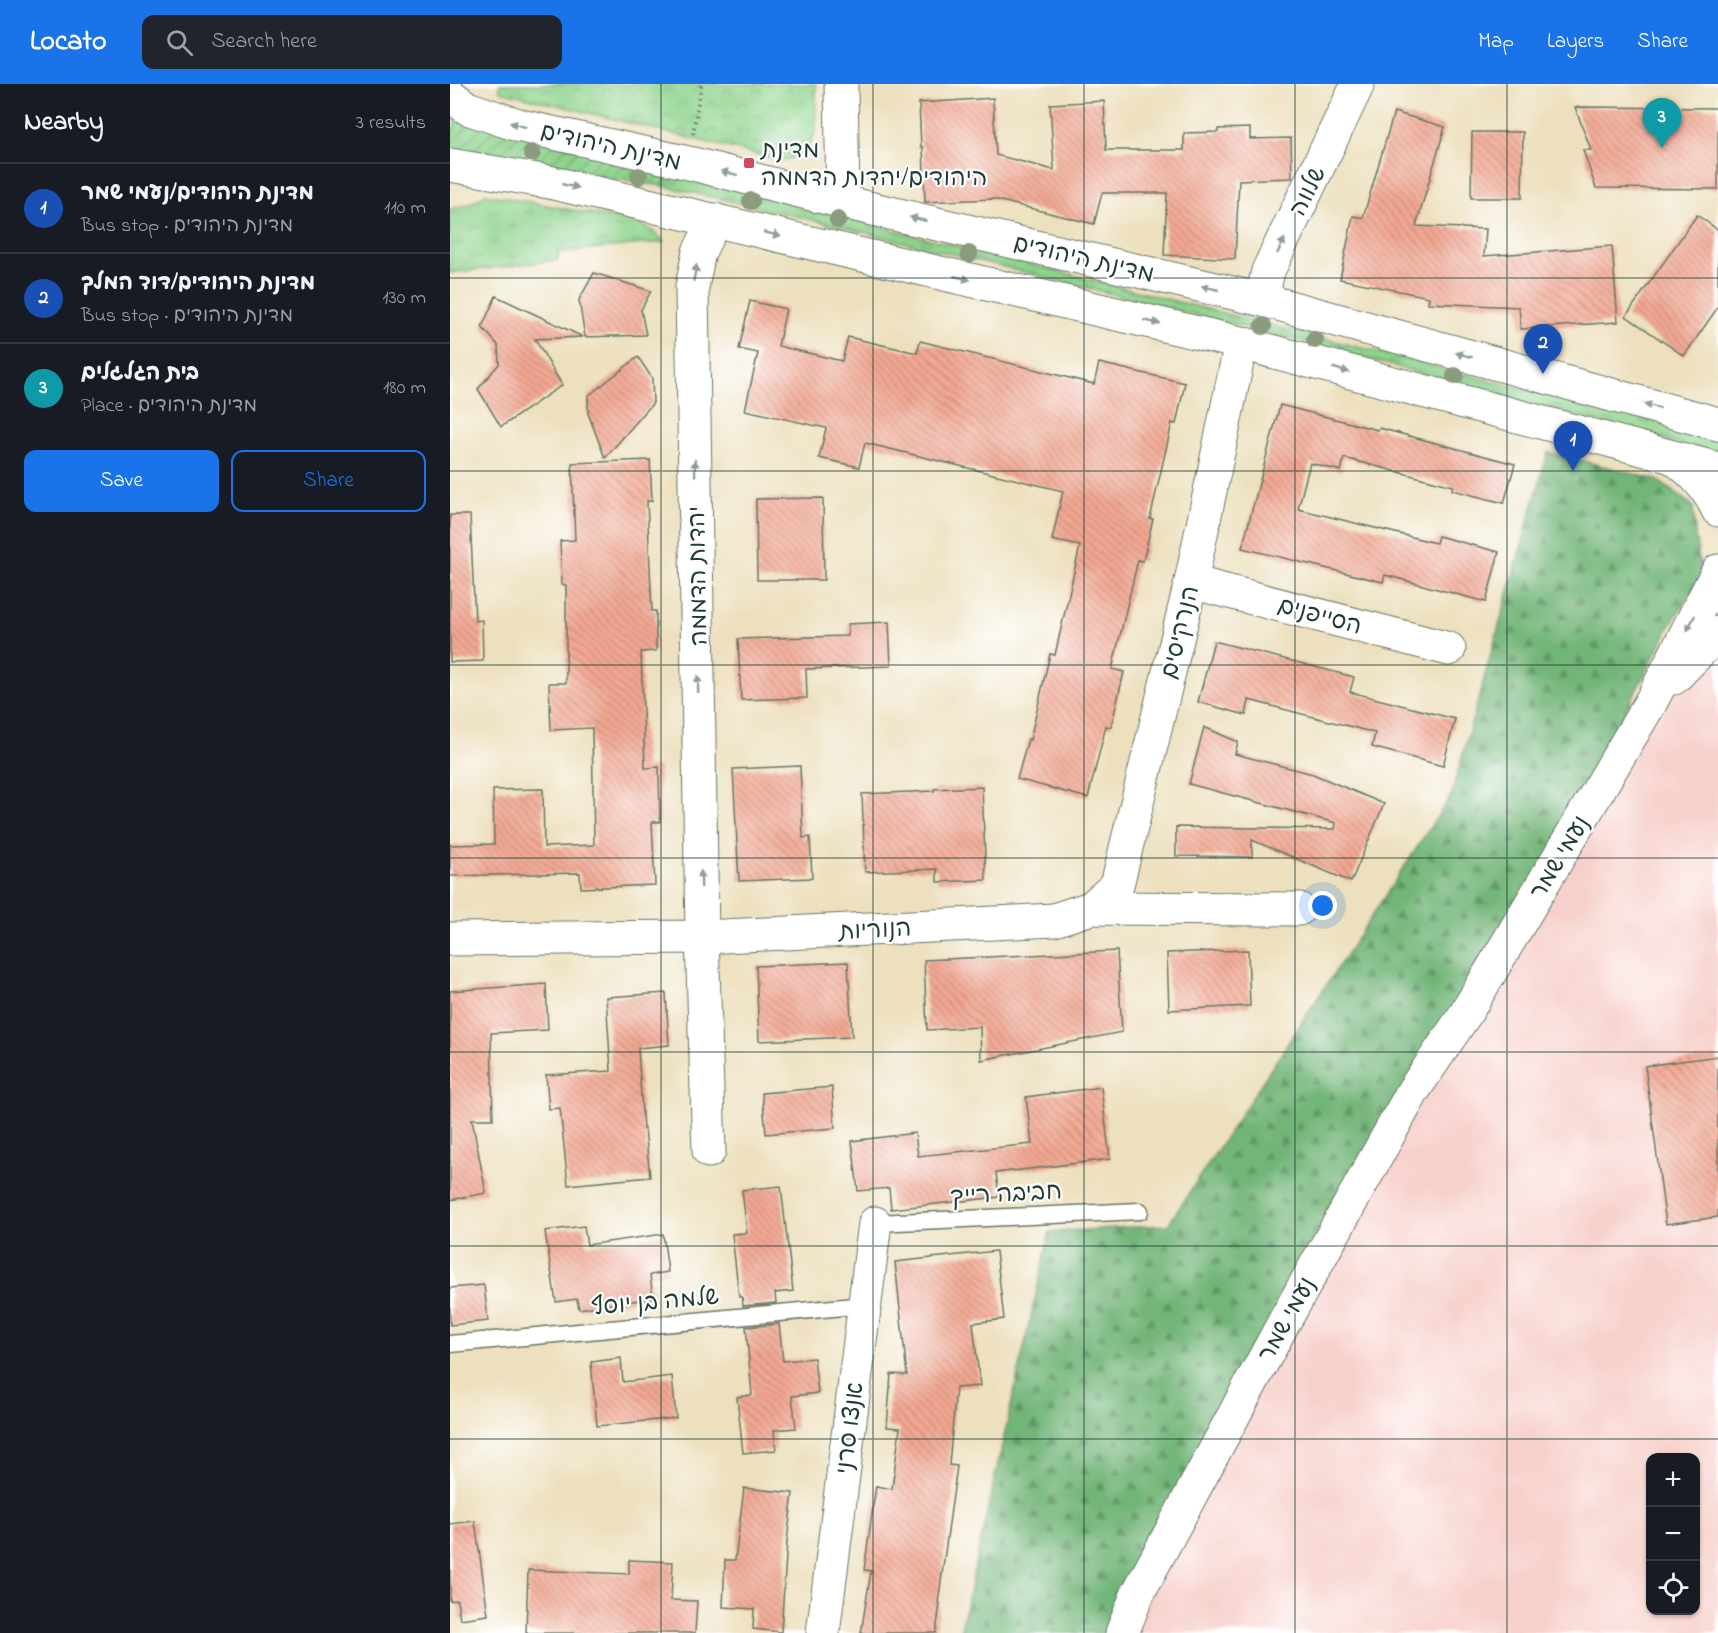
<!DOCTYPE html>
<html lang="en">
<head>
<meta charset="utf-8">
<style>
	body { margin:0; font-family:"Indie Flower","Playpen Sans Hebrew",sans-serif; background:#20242c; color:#f1f3f6 }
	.controls { position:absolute; right:18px; bottom:18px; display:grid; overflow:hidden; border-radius:12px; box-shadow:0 2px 4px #0004 }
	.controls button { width:54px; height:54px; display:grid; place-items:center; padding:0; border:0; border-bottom:2px solid #363941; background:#171b24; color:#f1f3f6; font:30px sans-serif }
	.you { position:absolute; left:873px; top:822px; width:21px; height:21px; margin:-15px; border:4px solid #fff; border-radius:50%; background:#1a73e8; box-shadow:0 0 0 9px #1a73e833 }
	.badge { display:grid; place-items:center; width:39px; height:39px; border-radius:50%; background:#1a73e8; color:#fff; font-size:20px; font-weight:700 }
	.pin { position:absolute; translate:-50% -50px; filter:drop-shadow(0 2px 3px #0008) }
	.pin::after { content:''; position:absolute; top:32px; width:21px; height:18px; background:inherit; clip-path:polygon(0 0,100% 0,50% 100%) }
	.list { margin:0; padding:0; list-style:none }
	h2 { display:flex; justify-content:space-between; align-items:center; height:78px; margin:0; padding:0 24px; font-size:26px }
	h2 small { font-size:20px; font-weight:400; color:#9ea1a6 }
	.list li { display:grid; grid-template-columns:39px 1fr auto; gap:18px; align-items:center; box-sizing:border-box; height:90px; padding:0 24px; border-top:2px solid #363941 }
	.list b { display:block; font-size:22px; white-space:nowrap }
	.list p { margin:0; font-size:20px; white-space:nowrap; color:#9ea1a6 }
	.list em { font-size:20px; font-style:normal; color:#9ea1a6 }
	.actions { display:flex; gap:12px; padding:18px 24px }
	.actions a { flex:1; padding:14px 0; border:2px solid #1a73e8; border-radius:12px; text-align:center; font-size:21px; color:#1a73e8 }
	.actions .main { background:#1a73e8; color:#fff }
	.icon { flex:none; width:33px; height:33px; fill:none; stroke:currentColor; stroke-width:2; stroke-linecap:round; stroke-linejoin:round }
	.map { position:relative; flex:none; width:1268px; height:1549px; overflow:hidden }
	header { display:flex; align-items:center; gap:36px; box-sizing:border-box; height:84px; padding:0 30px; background:#1a73e8; color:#fff }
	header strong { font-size:28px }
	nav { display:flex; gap:33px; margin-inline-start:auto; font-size:21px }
	.search { width:420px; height:54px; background:#20242c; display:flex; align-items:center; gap:15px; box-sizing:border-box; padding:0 21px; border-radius:12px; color:#9ea1a6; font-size:22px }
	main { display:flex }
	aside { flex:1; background:#171b24 }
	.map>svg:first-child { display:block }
</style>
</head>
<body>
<header>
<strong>Locato</strong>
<div class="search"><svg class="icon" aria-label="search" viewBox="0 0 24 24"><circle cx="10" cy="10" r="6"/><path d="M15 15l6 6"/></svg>Search here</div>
<nav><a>Map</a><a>Layers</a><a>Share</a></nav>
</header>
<main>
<aside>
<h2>Nearby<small>3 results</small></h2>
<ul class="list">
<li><span class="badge" style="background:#1a4fb4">1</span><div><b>מדינת היהודים/נעמי שמר</b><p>Bus stop · מדינת היהודים</p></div><em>110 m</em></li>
<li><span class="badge" style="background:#1a4fb4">2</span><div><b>מדינת היהודים/דוד המלך</b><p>Bus stop · מדינת היהודים</p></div><em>130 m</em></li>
<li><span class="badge" style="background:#0f9aa8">3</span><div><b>בית הגלגלים</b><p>Place · מדינת היהודים</p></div><em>180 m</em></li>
</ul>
<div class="actions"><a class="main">Save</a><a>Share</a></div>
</aside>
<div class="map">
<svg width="1268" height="1549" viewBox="0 0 1268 1549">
	<defs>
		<pattern id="grass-tufts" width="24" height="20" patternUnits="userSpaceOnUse" patternTransform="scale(1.5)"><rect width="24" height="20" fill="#8ed38c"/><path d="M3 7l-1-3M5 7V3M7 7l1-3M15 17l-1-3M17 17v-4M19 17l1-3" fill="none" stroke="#73ac73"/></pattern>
		<pattern id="forest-firs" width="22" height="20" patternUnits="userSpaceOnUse" patternTransform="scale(1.5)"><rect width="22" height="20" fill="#72b578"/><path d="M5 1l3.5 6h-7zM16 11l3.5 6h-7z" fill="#5d9463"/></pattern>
		<pattern id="park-crowns" width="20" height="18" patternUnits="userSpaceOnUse" patternTransform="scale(1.5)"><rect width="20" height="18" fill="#8ed38c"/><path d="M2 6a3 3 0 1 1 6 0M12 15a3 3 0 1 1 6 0" fill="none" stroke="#73ac73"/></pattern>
		<pattern id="garden-furrows" width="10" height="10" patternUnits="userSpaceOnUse" patternTransform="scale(1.5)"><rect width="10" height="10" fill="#8ed38c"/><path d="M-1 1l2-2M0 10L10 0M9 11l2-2" fill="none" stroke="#73ac73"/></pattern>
		<pattern id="building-back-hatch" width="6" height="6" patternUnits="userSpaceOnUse" patternTransform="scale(1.5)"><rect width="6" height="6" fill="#f3a893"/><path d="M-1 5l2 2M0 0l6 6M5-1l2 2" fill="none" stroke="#c48a79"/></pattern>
	</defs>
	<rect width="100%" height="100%" fill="#fff"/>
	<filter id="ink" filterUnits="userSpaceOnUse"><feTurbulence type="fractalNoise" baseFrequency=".0167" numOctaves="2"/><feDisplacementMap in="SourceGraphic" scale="12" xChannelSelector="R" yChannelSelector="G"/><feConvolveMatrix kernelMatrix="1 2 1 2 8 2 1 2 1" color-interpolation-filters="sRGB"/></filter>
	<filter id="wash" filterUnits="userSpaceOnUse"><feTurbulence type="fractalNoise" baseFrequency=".008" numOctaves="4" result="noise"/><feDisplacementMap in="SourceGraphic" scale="24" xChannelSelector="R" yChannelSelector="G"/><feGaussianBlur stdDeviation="1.35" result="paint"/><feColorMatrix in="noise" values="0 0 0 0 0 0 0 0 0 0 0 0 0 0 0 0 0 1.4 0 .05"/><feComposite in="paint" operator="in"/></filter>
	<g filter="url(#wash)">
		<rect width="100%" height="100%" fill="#ede0be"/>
		<path fill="#f7d0cb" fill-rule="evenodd" d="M1268,487v1062h-596zM1200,1374h46v152h-46z"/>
		<g fill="url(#grass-tufts)" stroke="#568860" stroke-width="1.5">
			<path d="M8,32l381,100 879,222v17l-397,-109 -482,-120 -175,-40 -189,-27 -25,-20z"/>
			<path d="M36,110l146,27c13,4 23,11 33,21l-107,10v8l-108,13v-64l20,-5z"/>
		</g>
		<path fill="url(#forest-firs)" stroke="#487956" stroke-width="1.5" d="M1098,368l109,28 36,26 2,28 7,44 -27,39 -209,396 -350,620h-156l90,-401 118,-7 283,-429z"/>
		<path fill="url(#park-crowns)" stroke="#568860" stroke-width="1.5" d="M49,0h317v46l-10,22 -23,9 -283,-70z"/>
		<path fill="url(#garden-furrows)" stroke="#568860" stroke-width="1.5" d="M8,32l208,58 -2,12 -189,-27 -25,-7v-13z"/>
		<g id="blocks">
			<g fill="url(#building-back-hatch)">
				<path d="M543,14l3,57 58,15 -4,-66 54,-3 2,49h78v-17l34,-1v-3l32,-1v11l41,-1 1,40 -53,2 -4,79 -71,-4 3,-62h-65l-8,31 -101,-25 -68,3 -2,-55h-2l-2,-44z"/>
				<path d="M1125,23l143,1v81l-122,-1 -13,-38h8z"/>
				<path d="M944,28l51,15 -29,99 70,3 -2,27 128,-10 6,76 -97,7 -2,-22 -91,-4 1,-6 -89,-18 13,-63 10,2z"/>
				<path d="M1022,48h51l-1,66h-51z"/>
				<path d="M1247,131l21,15v77l-34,49 -58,-40z"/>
				<path d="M144,189l57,18 -10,19 5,25 -61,2 -6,-37z"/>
				<path d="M46,212l87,41 -48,2 27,46 -61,42 -23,-38 21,-25 -1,-19 -16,-18z"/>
				<path d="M300,217l36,8 -8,37 64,15 6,-24 69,16 3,-12 174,43 5,-21 86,20 -9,41 -4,-1 -22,96h3l-10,42 -5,-1 -26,109 12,3 -13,55 -5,-1 -18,72 -71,-19 11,-40 2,1 20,-86 5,1 25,-109 -28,-6 11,-49 -198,-48 -6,24 -40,-9 7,-30 -81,-18 13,-57 -19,-4z"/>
				<path d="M188,273l14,21 1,25 -48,55 -17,-45v-17z"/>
				<path d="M830,321l98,25 1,-2 136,36 -11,39 -52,-13 1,-4 -109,-28 -3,13 -31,-8 -12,46 138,34 2,-7 61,16 -13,50 -101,-27 -2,7 -141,-34z"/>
				<path d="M200,376l2,41h-5l5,110h4v40l-15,1 4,116 14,-1 1,55h-8l3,63 -74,3 -1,-15 -130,3v-31l44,-1 -1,-54 50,-1 1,58 50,-2 -2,-117 -41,2 -2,-47h17v-98h-4l-2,-44 15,-1 -3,-77z"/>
				<path d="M373,414l1,82h-67l-1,-81z"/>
				<path d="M0,431h20l5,106 7,-1 1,41 -33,1z"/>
				<path d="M439,538l2,44 -85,3 1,29 -66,2 -3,-61 110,-3v-12z"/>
				<path d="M764,557l140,36 -4,15 105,27 -12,47 -71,-19 3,-14 -126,-33 -3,15 -48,-13z"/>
				<path d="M754,643l34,15 -3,12 78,20 71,30 -33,78 -99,-42v17l-76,-1v-29l159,2 1,-6 -147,-39z"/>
				<path d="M350,682l3,72 7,-1 2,41 -73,3 -6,-112z"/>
				<path d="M532,703l4,93 -49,2v-13l-72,3 -3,-78 72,-3v-2z"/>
				<path d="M798,866l2,56 -81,4 -2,-57z"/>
				<path d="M667,867l5,81 -141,28 -1,-33 -53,3 -3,-70z"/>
				<path d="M398,878l4,75 -93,4 -3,-75z"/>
				<path d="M96,900l2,46 -57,3 2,86h-21l14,74 -36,7v-209z"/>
				<path d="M216,909l3,52 -31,3 5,81h2l5,48 -82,8 -8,-77 -11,1 -3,-34 65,-4 -5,-74z"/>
				<path d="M1268,972v161l-52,7 -21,-158z"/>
				<path d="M382,1003l3,41 -69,6 -4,-41z"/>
				<path d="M651,1003l9,72 -114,14 3,24 -108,12 -2,-21 -31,3 -6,-50 63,-8 3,23 114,-12 -6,-47z"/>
				<path d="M331,1102l12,105 -18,2 1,10 -33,3 -1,-9h-3l-7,-63 15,-1 -5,-43z"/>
				<path d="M134,1142l3,19 76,-11 5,38 -18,3 3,23 -74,11 -2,-10 -21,3 -11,-71z"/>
				<path d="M546,1167l8,68 -31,4 7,63 -24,2 -7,77 8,1 -19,137h2l-4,30h-75l10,-62 -7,-1 12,-84 16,3 8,-61 -13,-1 4,-53 16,1 -12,-113z"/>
				<path d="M34,1201l4,36 -38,4v-37z"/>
				<path d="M329,1240l4,37 31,-3 4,35 -26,3 4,32 -22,2 2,20 -33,3 -6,-56 15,-2 -6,-68z"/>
				<path d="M171,1274l2,24 49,-6 4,42 -79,8 -6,-64z"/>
				<path d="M294,1404l49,5 -6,48 -6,91 -28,-3 1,-20 -31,-2 2,-47h10z"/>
				<path d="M25,1437l13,94 -28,4 -3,-19 -7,1v-77z"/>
				<path d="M179,1476l44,2 -2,38 26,1 -2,32h-169l2,-63 101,4z"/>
			</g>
		</g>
	</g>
	<g filter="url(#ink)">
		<use href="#blocks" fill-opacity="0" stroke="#677664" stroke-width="1.5"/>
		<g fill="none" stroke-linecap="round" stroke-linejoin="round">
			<defs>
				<g id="service">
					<path d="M425,1139l265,-12"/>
					<path d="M0,1260l415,-39"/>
				</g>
				<g id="minor">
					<path d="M391,0l2,118"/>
					<path d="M817,217l-2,-16 3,-14 90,-187"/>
					<path d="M741,498l258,67"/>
					<path d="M641,824l26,-23 74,-303 50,-239"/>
					<path d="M0,855l252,-2 352,-17 37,-12 208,1"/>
					<path d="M259,1067l-7,-214 -10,-650 7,-35 16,-32"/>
					<path d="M373,1549l52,-410"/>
				</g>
				<g id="tertiary">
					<path d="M0,11l17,13 54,18 168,37 154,39 424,99 451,123"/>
					<path d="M0,81l99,17 692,161 477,126"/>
					<path d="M1225,375c18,13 34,31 43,51"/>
					<path d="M1224,594l44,-45"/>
					<path d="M672,1549l16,-40 146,-271 129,-231 53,-78 186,-313 66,-129"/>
				</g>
			</defs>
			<use href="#service" stroke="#677664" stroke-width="19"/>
			<use href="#minor" stroke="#677664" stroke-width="35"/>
			<use href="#tertiary" stroke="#677664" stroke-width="35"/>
			<path stroke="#677664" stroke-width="4" stroke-dasharray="1.5 4.5" stroke-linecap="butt" d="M243,50l8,-50"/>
			<use href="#service" stroke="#fff" stroke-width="16"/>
			<use href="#minor" stroke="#fff" stroke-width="33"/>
			<use href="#tertiary" stroke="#fff" stroke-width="33"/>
		</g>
		<g fill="#8b9b7e">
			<circle cx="82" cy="69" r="9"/>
			<circle cx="189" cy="92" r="9"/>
			<circle cx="301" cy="117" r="9"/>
			<circle cx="388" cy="136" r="9"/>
			<circle cx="519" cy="170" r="9"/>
			<circle cx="813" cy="242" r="9"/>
			<circle cx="865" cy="256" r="9"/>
			<circle cx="1005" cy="292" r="9"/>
		</g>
		<defs><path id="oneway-solid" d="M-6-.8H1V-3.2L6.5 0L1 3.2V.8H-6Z" transform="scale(1.5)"/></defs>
		<g fill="#8f9e9a">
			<use href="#oneway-solid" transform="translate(68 41) rotate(-164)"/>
			<use href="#oneway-solid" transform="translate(279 89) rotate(-166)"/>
			<use href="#oneway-solid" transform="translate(120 102) rotate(13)"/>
			<use href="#oneway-solid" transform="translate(468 135) rotate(-167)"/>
			<use href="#oneway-solid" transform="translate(322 150) rotate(13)"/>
			<use href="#oneway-solid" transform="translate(831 162) rotate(-64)"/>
			<use href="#oneway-solid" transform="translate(245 189) rotate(-79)"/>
			<use href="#oneway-solid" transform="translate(512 194) rotate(13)"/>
			<use href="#oneway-solid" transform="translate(760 204) rotate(-167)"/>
			<use href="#oneway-solid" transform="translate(702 238) rotate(13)"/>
			<use href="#oneway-solid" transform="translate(1014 271) rotate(-165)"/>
			<use href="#oneway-solid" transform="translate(891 286) rotate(15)"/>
			<use href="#oneway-solid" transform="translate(1202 322) rotate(-165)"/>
			<use href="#oneway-solid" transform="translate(245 384) rotate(-91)"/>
			<use href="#oneway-solid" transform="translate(1241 539) rotate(117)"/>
			<use href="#oneway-solid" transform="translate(248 600) rotate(-91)"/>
			<use href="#oneway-solid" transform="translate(251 795) rotate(-91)"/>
		</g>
	</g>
	<path fill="none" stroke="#1f3d34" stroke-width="1.5" stroke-opacity="0.55" d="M211,0v1549M423,0v1549M634,0v1549M845,0v1549M1057,0v1549M0,194h1268M0,387h1268M0,581h1268M0,774h1268M0,968h1268M0,1162h1268M0,1355h1268"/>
	<rect fill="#d1495b" stroke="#fff" stroke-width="2" x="293" y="73" width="12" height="12" rx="3"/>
	<g text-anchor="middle" stroke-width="4.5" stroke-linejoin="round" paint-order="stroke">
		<g font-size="24" fill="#1f3d34" stroke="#fff">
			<text transform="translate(161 62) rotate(13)" y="8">מדינת היהודים</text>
			<text transform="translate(857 107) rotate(-64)" y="8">שלווה</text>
			<text transform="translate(634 174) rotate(13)" y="8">מדינת היהודים</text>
			<text transform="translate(247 492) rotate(-91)" y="8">יהדות הדממה</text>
			<text transform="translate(870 531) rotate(15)" y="8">הסייפנים</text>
			<text transform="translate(729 548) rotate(-76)" y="8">הנרקיסים</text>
			<text transform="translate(1109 773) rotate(-59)" y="8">נעמי שמר</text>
			<text transform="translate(425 845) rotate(-3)" y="8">הנוריות</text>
			<text transform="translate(556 1109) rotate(-3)" y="8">חביבה רייך</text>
			<text transform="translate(205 1217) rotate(-5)" y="8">שלמה בן יוסף</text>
			<text transform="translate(836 1235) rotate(-61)" y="8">נעמי שמר</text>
			<text transform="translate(399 1344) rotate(-83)" y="8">אנצו סרני</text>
		</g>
		<g font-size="24" fill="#1f3d34" stroke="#fff" text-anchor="start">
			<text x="311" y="73">מדינת<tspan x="311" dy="28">היהודים/יהדות הדממה</tspan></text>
		</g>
	</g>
</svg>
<div class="controls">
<button>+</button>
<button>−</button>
<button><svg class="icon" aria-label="locate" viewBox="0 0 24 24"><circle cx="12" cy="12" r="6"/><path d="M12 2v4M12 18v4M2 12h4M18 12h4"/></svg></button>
</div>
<div class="you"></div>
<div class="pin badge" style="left:1123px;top:387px;background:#1a4fb4">1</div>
<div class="pin badge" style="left:1093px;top:290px;background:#1a4fb4">2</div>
<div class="pin badge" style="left:1212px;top:64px;background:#0f9aa8">3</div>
</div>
</main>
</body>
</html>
